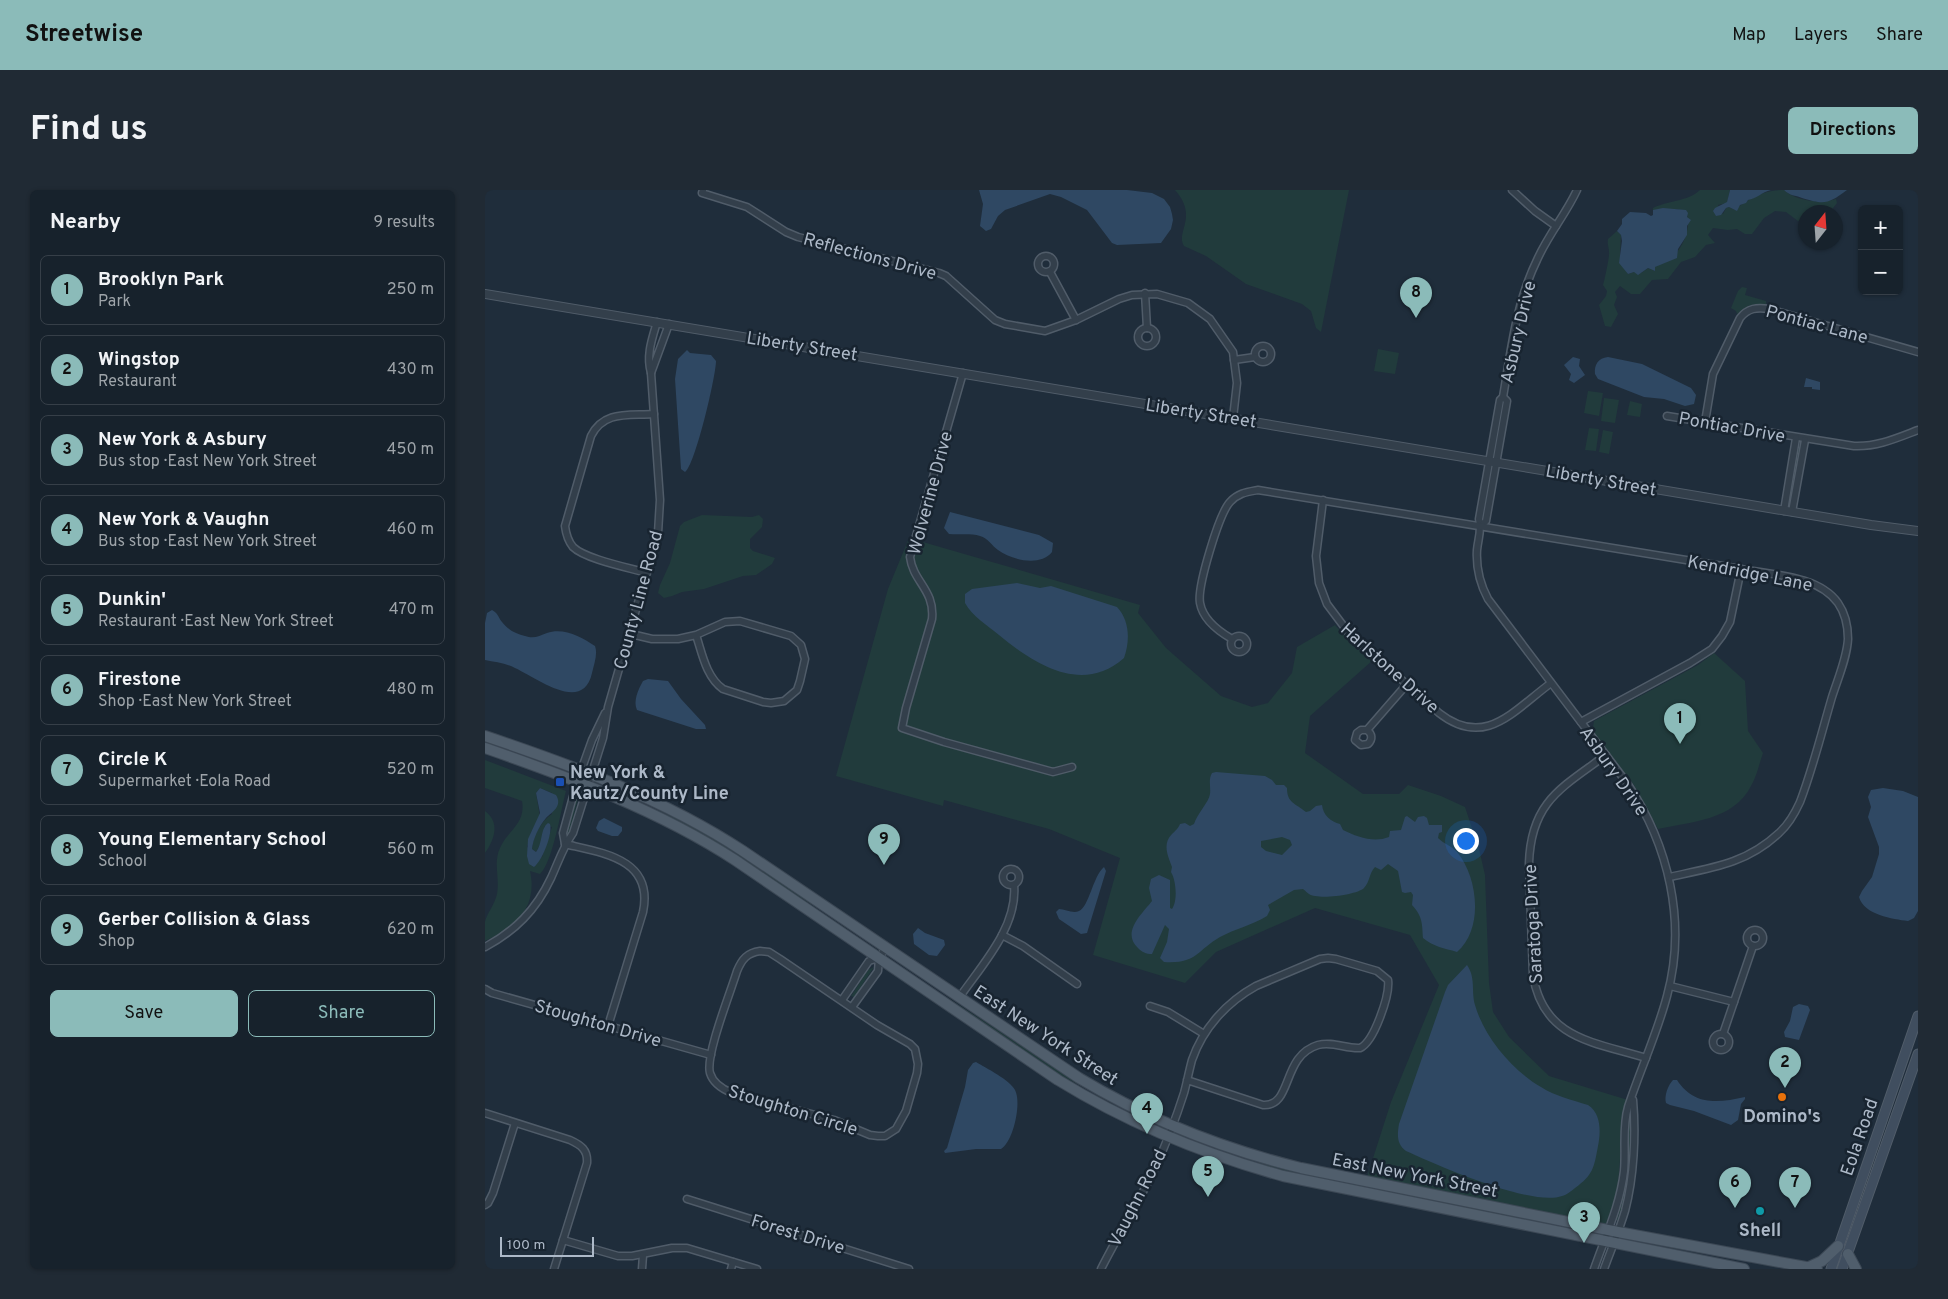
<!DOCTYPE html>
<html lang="en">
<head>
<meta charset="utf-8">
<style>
	body { margin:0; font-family:Overpass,sans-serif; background:#202a34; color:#f1f3f6 }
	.controls { position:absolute; right:15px; top:15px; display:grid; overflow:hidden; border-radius:8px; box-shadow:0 1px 4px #0004 }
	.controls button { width:45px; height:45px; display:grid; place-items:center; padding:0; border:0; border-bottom:1px solid #363f48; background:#17222c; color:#f1f3f6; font:25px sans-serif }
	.compass { position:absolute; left:1313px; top:15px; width:45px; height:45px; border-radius:50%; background:#17222c; box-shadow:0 1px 4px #0004; rotate:17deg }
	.scale { position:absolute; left:15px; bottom:12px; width:94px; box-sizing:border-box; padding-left:5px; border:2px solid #adb9c8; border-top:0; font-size:14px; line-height:18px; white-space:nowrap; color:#adb9c8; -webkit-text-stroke:4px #182430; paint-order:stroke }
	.you { position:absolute; left:980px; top:650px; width:18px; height:18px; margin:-12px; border:4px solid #fff; border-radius:50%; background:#1a73e8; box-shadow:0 0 0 8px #1a73e833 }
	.badge { display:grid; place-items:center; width:32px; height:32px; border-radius:50%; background:#8bbbb9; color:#111; font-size:16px; font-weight:700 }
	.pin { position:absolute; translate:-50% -41px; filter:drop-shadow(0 1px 2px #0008) }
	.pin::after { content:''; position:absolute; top:26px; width:18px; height:15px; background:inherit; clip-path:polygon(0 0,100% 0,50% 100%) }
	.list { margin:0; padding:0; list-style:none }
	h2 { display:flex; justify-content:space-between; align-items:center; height:65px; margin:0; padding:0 20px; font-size:21px }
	h2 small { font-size:16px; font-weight:400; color:#9ea4a9 }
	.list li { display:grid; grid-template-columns:32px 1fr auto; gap:15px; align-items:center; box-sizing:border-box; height:70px; margin:0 10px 10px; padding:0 10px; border:1px solid #363f48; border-radius:8px }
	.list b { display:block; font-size:19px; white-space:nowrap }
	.list p { margin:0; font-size:16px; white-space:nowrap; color:#9ea4a9 }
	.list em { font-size:16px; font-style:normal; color:#9ea4a9 }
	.actions { display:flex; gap:10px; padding:15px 20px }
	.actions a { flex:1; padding:11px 0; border:1px solid #8bbbb9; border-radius:8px; text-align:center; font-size:18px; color:#8bbbb9 }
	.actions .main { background:#8bbbb9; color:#111 }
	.map { position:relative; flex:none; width:1433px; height:1079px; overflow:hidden; border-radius:8px }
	header { display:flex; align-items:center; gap:30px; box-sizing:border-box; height:70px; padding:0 25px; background:#8bbbb9; color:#111 }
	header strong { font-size:24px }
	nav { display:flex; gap:28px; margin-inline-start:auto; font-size:18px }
	.intro { display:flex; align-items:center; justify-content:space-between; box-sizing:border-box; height:120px; padding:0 30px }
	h1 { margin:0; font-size:35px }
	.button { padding:12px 22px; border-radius:8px; background:#8bbbb9; color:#111; font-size:18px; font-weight:700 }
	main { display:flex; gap:30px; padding:0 30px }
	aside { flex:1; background:#17222c; border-radius:8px; box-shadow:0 1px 4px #0004 }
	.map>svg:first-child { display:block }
</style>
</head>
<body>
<header>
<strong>Streetwise</strong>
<nav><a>Map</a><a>Layers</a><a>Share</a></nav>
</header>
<div class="intro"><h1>Find us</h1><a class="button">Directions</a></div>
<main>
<aside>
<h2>Nearby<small>9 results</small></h2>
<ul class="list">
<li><span class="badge">1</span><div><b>Brooklyn Park</b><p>Park</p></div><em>250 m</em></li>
<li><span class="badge">2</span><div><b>Wingstop</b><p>Restaurant</p></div><em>430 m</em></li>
<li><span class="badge">3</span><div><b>New York &amp; Asbury</b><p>Bus stop · East New York Street</p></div><em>450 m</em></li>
<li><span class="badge">4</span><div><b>New York &amp; Vaughn</b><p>Bus stop · East New York Street</p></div><em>460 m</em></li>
<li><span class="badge">5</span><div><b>Dunkin'</b><p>Restaurant · East New York Street</p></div><em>470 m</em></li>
<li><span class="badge">6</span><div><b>Firestone</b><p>Shop · East New York Street</p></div><em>480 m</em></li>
<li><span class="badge">7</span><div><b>Circle K</b><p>Supermarket · Eola Road</p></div><em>520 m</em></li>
<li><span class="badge">8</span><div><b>Young Elementary School</b><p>School</p></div><em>560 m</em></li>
<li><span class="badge">9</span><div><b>Gerber Collision &amp; Glass</b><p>Shop</p></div><em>620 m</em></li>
</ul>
<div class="actions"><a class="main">Save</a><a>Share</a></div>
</aside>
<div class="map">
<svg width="1433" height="1079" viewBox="0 0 1433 1079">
	<rect width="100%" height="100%" fill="#1f2d3b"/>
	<g fill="#213b3c" fill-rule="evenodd">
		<path d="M690,0h174l-28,142 -5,-4 -5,-17 -9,-7 -56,-20 -40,-28 -22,-10c-9,-14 15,-29 -9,-56z"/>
		<path d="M1215,0h30l-3,13 -9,2 5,9 3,-6 3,-1 6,3c14,-12 29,-20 49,-20 12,11 37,14 52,9l1,4 -7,9h-25v4l-7,5 -12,-9 -11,-1 -11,7 -12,16h-7l-8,-5 -9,1 -15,-2 -5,7 7,8 -9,2 -11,12 -14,5 -13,17 -16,1 -12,14h-9l-11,-8 -5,6 2,5 -3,8 4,9 -7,13 -6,-1 -6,-21 7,-9 1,-5 -4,-6c1,-2 7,-30 6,-33 0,-5 -2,-7 -1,-13l9,-8 4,4 -1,19 3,12 5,8 6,-2 7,1 7,-5 7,3v-4c5,-4 11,-4 15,-8 12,-9 21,-29 17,-44l-10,-6h-18l-3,2 -3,-1v-2c16,-8 34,-6 47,-18z"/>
		<path d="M1257,97l5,1 -2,7 21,6v3l-16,1 -13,9 -1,-3 -5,-3 7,-17z"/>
		<path d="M893,159l21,4 -4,21 -21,-3z"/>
		<path d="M1103,201l15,2 -4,23 -15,-3z"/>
		<path d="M1119,208l15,2 -4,23 -14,-2z"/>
		<path d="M1145,211l12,3 -2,13 -13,-2z"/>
		<path d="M1104,238l10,1 -3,22 -11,-1z"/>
		<path d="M1118,240l10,2 -4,22 -10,-2z"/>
		<path d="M1313,255l3,2 -9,51 -2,1z"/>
		<path d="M217,325l50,2 7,-2 4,4 -1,8 -12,12v9l3,3 22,7 -3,6 -16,11 -13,1 -39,13 -22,3 -10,4 -8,2 -6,-5 2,-8 10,-22 10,-37 4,-4z"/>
		<path d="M424,348l231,67 -2,8 28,35 55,48 31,11 16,-4 24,-30 5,-26 38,-22 9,10 29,25 -63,56 -5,37 58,41h36l9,-9 33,11 24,11 14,42 6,26 4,108 4,29 16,25 40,39 79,24c-3,14 -6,28 -7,42 -2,29 -1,57 -16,83l-238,-48 24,-75 48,-117 -29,-50 -95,-27 -99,44 -31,31 -92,-28 27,-97 -71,-29 -105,-29 -1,6 -107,-30 52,-187z"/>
		<path d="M1229,463l31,28 3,50 15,22c-4,11 -6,23 -12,33 -17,34 -60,36 -93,43l-24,-44 -39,-50 -2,-8 1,-6 104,-56z"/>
		<path d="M0,570l81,31c-5,18 -13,71 -26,83l-10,-3c8,36 -14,56 -45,70 0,-6 0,-13 0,-19 2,-9 10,-18 12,-28 3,-16 -4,-31 3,-46 8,-18 26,-24 22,-47l-37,-13zM55,598l12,5v21c-11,7 -19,22 -20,35l4,3 5,-9 4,-17 7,1 -10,30 -15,-10 4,-14 9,-16 -4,-24z"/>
		<path d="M94,605l-10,38 -2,1 -2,-1 11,-37z"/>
		<path d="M0,621c15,11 10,28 0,42z"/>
		<path d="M174,621l40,17 26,16 94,63 -1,1c-53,-31 -104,-70 -160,-96z"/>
		<path d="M389,777l-20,30 -3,-1 17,-26z"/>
		<path d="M458,805c53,33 103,69 157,100l-43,-21 -115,-77z"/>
		<path d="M1147,914l-2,57 -2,2h-1c0,-18 -4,-44 5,-59z"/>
		<path d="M755,969l298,61 -34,-3 -230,-47z"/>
		<path d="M1142,990v15l-8,27 -3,-3 8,-36z"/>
	</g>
	<g fill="#2f4863" fill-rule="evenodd">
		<path d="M494,0h148l25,3 12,6 6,8 2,7 1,6 -2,9 -10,14 -44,2 -5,-2 -25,-33 -26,-13 -11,-3 -45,16 -7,6 -7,13 -5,2 -6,-5 3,-22z"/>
		<path d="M1245,0h41c-9,2 -15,9 -23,10l-2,3 -6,2 -3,6 -8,-4 -3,1 -5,7 -5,1 -3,-5 2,-3 12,-6z"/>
		<path d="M1299,0h63c-19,14 -22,15 -45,8 -7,-3 -12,-2 -18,-8z"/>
		<path d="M1178,18l23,2 2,3 -1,4 4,3 -4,6v9l-9,14 -1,9 -22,9v4l-7,-3 -10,7 -4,-3 -6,2 -9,-11 3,-22 -1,-6 -4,-4 5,-7v-5l8,-7 16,1 5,3 2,-1v-5z"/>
		<path d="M202,160l3,3 21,2 5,6c0,15 -21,105 -31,111l-4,-3 -6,-90 3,-20z"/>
		<path d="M1088,167l7,2 -1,7 6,9 -11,8 -5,-3 2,-6 -7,-9z"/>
		<path d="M1123,167l34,7 49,24 5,7 -2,9 -9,2 -21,-7 -20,-2 -46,-18 -3,-5c-1,-9 3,-16 13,-17z"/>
		<path d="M1321,188l14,4v8l-8,-1v-2h-8z"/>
		<path d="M465,322l89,23 14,8 -1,9c-12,15 -40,8 -54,-2 -6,-4 -10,-12 -18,-14 -9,-3 -21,-1 -31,-2l-5,-6z"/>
		<path d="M532,393l23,5 11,-2 66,21c13,14 13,34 7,51 -42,37 -90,6 -125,-23 -11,-9 -27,-19 -34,-32v-9l7,-5z"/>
		<path d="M7,420c6,3 6,7 10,12 5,7 14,12 23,14 9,3 14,0 22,-3 16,-6 35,4 48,13 3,8 -1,18 -3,27 -9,41 -55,5 -77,-5 -9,-5 -20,-6 -30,-8v-37l2,-10z"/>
		<path d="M163,489l20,2 13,18 24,26 1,4h-10l-59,-19c-4,-9 1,-20 6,-29z"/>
		<path d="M731,582l49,4 7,4 4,5h8l3,3c0,15 8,15 19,24l4,-1 6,-5 6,-1c1,10 9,17 18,19l3,6c14,7 31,13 46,7l1,-6 11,-1 4,-13 2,-1 8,6 3,-5 6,-1 3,2 2,7h13v7l-3,1 -1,5c6,6 14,8 19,14 21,25 27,77 0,100 -13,-4 -23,-5 -34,-14 -1,-14 0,-21 -11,-33l1,-10 -2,-3 -6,1 -3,-1 -4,-21 -10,-7 -7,6 -6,-3c-6,6 -5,15 -11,21 -7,7 -46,12 -55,6 -2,-1 -3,-3 -6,-5l-9,1 -26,15 2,5 -3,6c-15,9 -32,13 -47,21 -24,14 -23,27 -56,25l-4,-4 7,-16 2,-13 -4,-4 -13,29c-6,0 -10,-2 -14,-6 -17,-16 4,-34 14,-47l-3,-13 2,-9 8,-4 11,5v28l2,1c6,-8 4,-29 -1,-37l1,-5c-4,-11 -10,-23 0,-33 3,-3 6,-5 8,-10l5,-1 5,3 4,-2c3,-10 15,-22 16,-30 1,-7 -2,-14 2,-21zM797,647l8,3 2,5 -10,10 -16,-4 -5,-4v-6z"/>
		<path d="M55,598l16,7c7,11 -4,17 -10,23 -7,8 -13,21 -14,31l4,3c7,-9 4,-23 12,-29l2,1c3,10 -8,37 -16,43l-5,-3 -2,-8 1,-17 12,-26 -4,-20z"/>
		<path d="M1398,598l20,3 15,6v114l-4,7 -6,3c-15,-2 -44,-6 -49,-24l3,-6 10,-14 7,-23v-7l-11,-30 3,-10 -3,-10 3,-7z"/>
		<path d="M119,628l18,9v4l-4,5h-6l-14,-5 -2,-3 3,-7z"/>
		<path d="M619,677l2,4 -19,62 -6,1 -22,-15 -3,-7 3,-3c6,0 14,5 20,2 10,-4 14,-35 25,-44z"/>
		<path d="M433,738l7,5 19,7 1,5 -8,11 -8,-1 -15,-11 -1,-10z"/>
		<path d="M982,775c9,13 4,26 8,40 9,32 38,66 66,82 14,9 31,13 47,18 13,8 13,27 10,41 -4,22 -5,29 -23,42 -4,3 -8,7 -13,8 -31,11 -125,-31 -156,-45 -9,-7 -9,-15 -7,-27l46,-132 3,-7z"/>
		<path d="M1314,814l9,2 2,4 -11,30 -14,-3 -1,-5 6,-11 3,-14z"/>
		<path d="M491,872c10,6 34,18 39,28 7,13 -2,52 -14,59h-25l-31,4 -1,-2 3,-3 18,-61 3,-17 5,-7z"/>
		<path d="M1188,890h4c17,26 41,23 68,17v2l-4,5 -3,16 -7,5 -37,-14 -24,-6 -4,-2c-2,-7 2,-18 7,-23z"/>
	</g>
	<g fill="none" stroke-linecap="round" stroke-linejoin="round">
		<defs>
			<g id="minor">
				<path d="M218,0l-1,3 45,14 39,25 12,5 141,36 7,3 49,44 10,4 40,7 31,-11 43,-21 13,-4 25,-1 31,9 22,16 23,33 4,31 -4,35"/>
				<path d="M1027,0l23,21 21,15"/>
				<path d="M1092,0c-11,24 -29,45 -40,70 -21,43 -26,90 -34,137l-3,3 -21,119c3,11 -1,20 -2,31 -1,17 3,34 11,49l139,184c42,62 60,140 40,213 -10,38 -27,74 -39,111 -6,20 -2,43 -4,64 -4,35 -19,66 -30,98"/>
				<circle cx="561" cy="74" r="8"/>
				<path d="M565,82l26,48"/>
				<path d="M660,103l2,35"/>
				<path d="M172,132c-5,17 -11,33 -6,51l18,-49"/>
				<circle cx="662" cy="147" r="9"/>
				<circle cx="778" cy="164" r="8"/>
				<path d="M749,170l21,-3"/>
				<path d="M478,183l-53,184c3,25 25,33 22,62l-26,89 -4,20 42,14 109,30 19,-5"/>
				<path d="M1182,226l187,30c23,1 43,-8 64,-16"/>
				<path d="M1220,232l8,-48 27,-56c8,-10 17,-11 29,-9l149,43"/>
				<path d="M838,310l-7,56 3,27 8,21 21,28 91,81c46,36 74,-2 112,-30"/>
				<path d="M1299,321l12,-73"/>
				<path d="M1307,322l13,-72"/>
				<path d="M996,336l5,-5 21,-120 -4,-4"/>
				<path d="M162,383c-17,-5 -62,-14 -74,-26 -5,-6 -7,-13 -8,-21l26,-90c13,-26 38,-20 63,-22"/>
				<path d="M146,444l21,5h26l18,-4 29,-13 15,-1 51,15 10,9 4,14 -5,22 -3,9 -13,11 -13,2 -8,-1 -40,-13c-17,-12 -21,-36 -27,-54"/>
				<circle cx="754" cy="454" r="8"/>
				<path d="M747,449c-14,-8 -29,-19 -32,-36 -3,-16 19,-89 30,-101 8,-9 17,-10 28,-12l483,79c31,6 77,6 97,34 7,10 10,23 10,36 -1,19 -10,39 -16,58 -10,34 -19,71 -32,105 -5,11 -12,23 -21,31 -33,31 -68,35 -110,44"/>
				<path d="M1096,532l109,-59 22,-14 10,-13 8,-14 11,-53"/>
				<path d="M882,540c5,4 6,9 1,14l-7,1 -6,-5 2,-7 4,-3h6l40,-46"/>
				<path d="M1121,565c-45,33 -75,47 -77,108l4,112c10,64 61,67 113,83"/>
				<path d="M80,654c38,9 89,15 78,68l-35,114"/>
				<path d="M80,654l-2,-11 14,-51 15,-42 13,-27"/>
				<circle cx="526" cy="687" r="8"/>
				<circle cx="1270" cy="748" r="8"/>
				<path d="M517,745l21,11 54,38"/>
				<path d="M0,757c30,-16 51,-37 66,-69 7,-15 12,-31 22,-45l30,-95 5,-31 50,-174 2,-33 -9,-127"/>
				<path d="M275,761l9,1 11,7 97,66 33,19 5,5 3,15 -1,9 -11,38 -10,18 -11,7h-7l-8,-1 -36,-15 -102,-27c-10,-4 -19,-10 -22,-20 -5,-17 21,-82 27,-102 5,-12 10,-18 23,-20z"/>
				<path d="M1185,796l64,16"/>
				<path d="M0,799l7,4 219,62"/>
				<path d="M474,808c22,-32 59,-71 55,-113"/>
				<path d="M357,810l27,-39 10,-3"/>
				<path d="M665,816l18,6 36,22"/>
				<path d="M367,817l26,-36 1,-13 7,-10"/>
				<circle cx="1236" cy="852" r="8"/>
				<path d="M1238,844l30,-88"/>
				<path d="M0,923l85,27c11,5 18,10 17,23l-33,106"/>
				<path d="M202,1009l222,70"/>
				<path d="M0,1015l3,-2 5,-10 22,-70"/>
				<path d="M78,1050l55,16h14l40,-8h15l70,21"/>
				<path d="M157,1079l1,-14"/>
				<path d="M246,1079l2,-7"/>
				<path d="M616,1079c17,-34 38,-67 54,-101 11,-24 21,-50 29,-75 3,-11 5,-22 8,-33 11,-32 35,-58 64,-74l64,-27 8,-1 8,1 41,12 11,9c2,15 -14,62 -28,68 -14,1 -27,-7 -42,-3 -37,11 -25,62 -55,60l-76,-25"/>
				<path d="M1119,1079c7,-19 15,-38 21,-58 9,-34 11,-77 8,-111"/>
			</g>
			<path id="tertiary" d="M0,104l1386,231 47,6"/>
			<g id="secondary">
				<path d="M1346,1079l87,-253"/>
				<path d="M1357,1079l76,-215"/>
			</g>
			<g id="primary">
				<path d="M0,546c89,30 179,63 258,115l336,227c70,42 144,71 222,90l317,64 199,37"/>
				<path d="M0,558c86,30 173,62 250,112l323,220c70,43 145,74 225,96l461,93"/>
				<path d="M1363,1064l8,15"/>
				<path d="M1324,1077l13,-6 16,-15"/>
			</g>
		</defs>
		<use href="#minor" stroke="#505c69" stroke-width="9"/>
		<use href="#tertiary" stroke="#505c69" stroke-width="10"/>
		<use href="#secondary" stroke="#505c69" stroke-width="11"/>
		<use href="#primary" stroke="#3c4855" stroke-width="12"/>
		<use href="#minor" stroke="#333f4b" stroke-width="6"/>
		<use href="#tertiary" stroke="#333f4b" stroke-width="8"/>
		<use href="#secondary" stroke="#404e5f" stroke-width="9"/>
		<use href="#primary" stroke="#505e6c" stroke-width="10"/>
	</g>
	<rect fill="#1a4fb4" stroke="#182430" stroke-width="2" x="70" y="587" width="10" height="10" rx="2.5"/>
	<circle fill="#e8710a" stroke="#182430" stroke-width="2" cx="1297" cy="907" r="5"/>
	<circle fill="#0f9aa8" stroke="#182430" stroke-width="2" cx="1275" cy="1021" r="5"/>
	<g text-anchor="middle" stroke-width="5" stroke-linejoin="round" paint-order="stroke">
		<g font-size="18" fill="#adb9c8" stroke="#182430">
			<text transform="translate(385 66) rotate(15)" y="6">Reflections Drive</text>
			<text transform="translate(1332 134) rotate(15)" y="6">Pontiac Lane</text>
			<text transform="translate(1033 142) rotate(-77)" y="6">Asbury Drive</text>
			<text transform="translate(317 156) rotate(9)" y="6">Liberty Street</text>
			<text transform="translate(716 223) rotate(9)" y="6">Liberty Street</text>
			<text transform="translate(1247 237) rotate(10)" y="6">Pontiac Drive</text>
			<text transform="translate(1116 290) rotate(10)" y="6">Liberty Street</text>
			<text transform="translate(445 303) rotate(-75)" y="6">Wolverine Drive</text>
			<text transform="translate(1265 383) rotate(11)" y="6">Kendridge Lane</text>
			<text transform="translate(153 410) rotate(-75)" y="6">County Line Road</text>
			<text transform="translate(905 478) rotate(42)" y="6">Harlstone Drive</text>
			<text transform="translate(1129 581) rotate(55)" y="6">Asbury Drive</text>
			<text transform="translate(1048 734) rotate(-93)" y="6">Saratoga Drive</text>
			<text transform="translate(113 833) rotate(16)" y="6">Stoughton Drive</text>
			<text transform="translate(561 845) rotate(33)" y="6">East New York Street</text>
			<text transform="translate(308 920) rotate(17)" y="6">Stoughton Circle</text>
			<text transform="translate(1374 947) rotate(-71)" y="6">Eola Road</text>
			<text transform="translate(930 985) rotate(11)" y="6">East New York Street</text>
			<text transform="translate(652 1008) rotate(-63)" y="6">Vaughn Road</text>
			<text transform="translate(313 1044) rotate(17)" y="6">Forest Drive</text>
		</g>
		<g font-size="18" font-weight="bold" fill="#adb9c8" stroke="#182430">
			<text x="85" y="588" text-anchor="start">New York &amp;<tspan x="85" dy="21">Kautz/County Line</tspan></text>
			<text x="1297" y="932">Domino's</text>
			<text x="1275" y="1046">Shell</text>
		</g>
	</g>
</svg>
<div class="controls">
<button>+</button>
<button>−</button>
</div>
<svg class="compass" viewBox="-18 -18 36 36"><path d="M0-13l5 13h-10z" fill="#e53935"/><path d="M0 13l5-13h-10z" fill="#9ea4a9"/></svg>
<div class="scale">100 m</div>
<div class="you"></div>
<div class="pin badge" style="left:1195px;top:554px">1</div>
<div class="pin badge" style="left:1300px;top:898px">2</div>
<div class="pin badge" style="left:1099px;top:1053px">3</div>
<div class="pin badge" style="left:662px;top:944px">4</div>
<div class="pin badge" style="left:723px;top:1007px">5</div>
<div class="pin badge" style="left:1250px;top:1018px">6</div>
<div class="pin badge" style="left:1310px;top:1018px">7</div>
<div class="pin badge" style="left:931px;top:128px">8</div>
<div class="pin badge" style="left:399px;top:675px">9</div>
</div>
</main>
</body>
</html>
